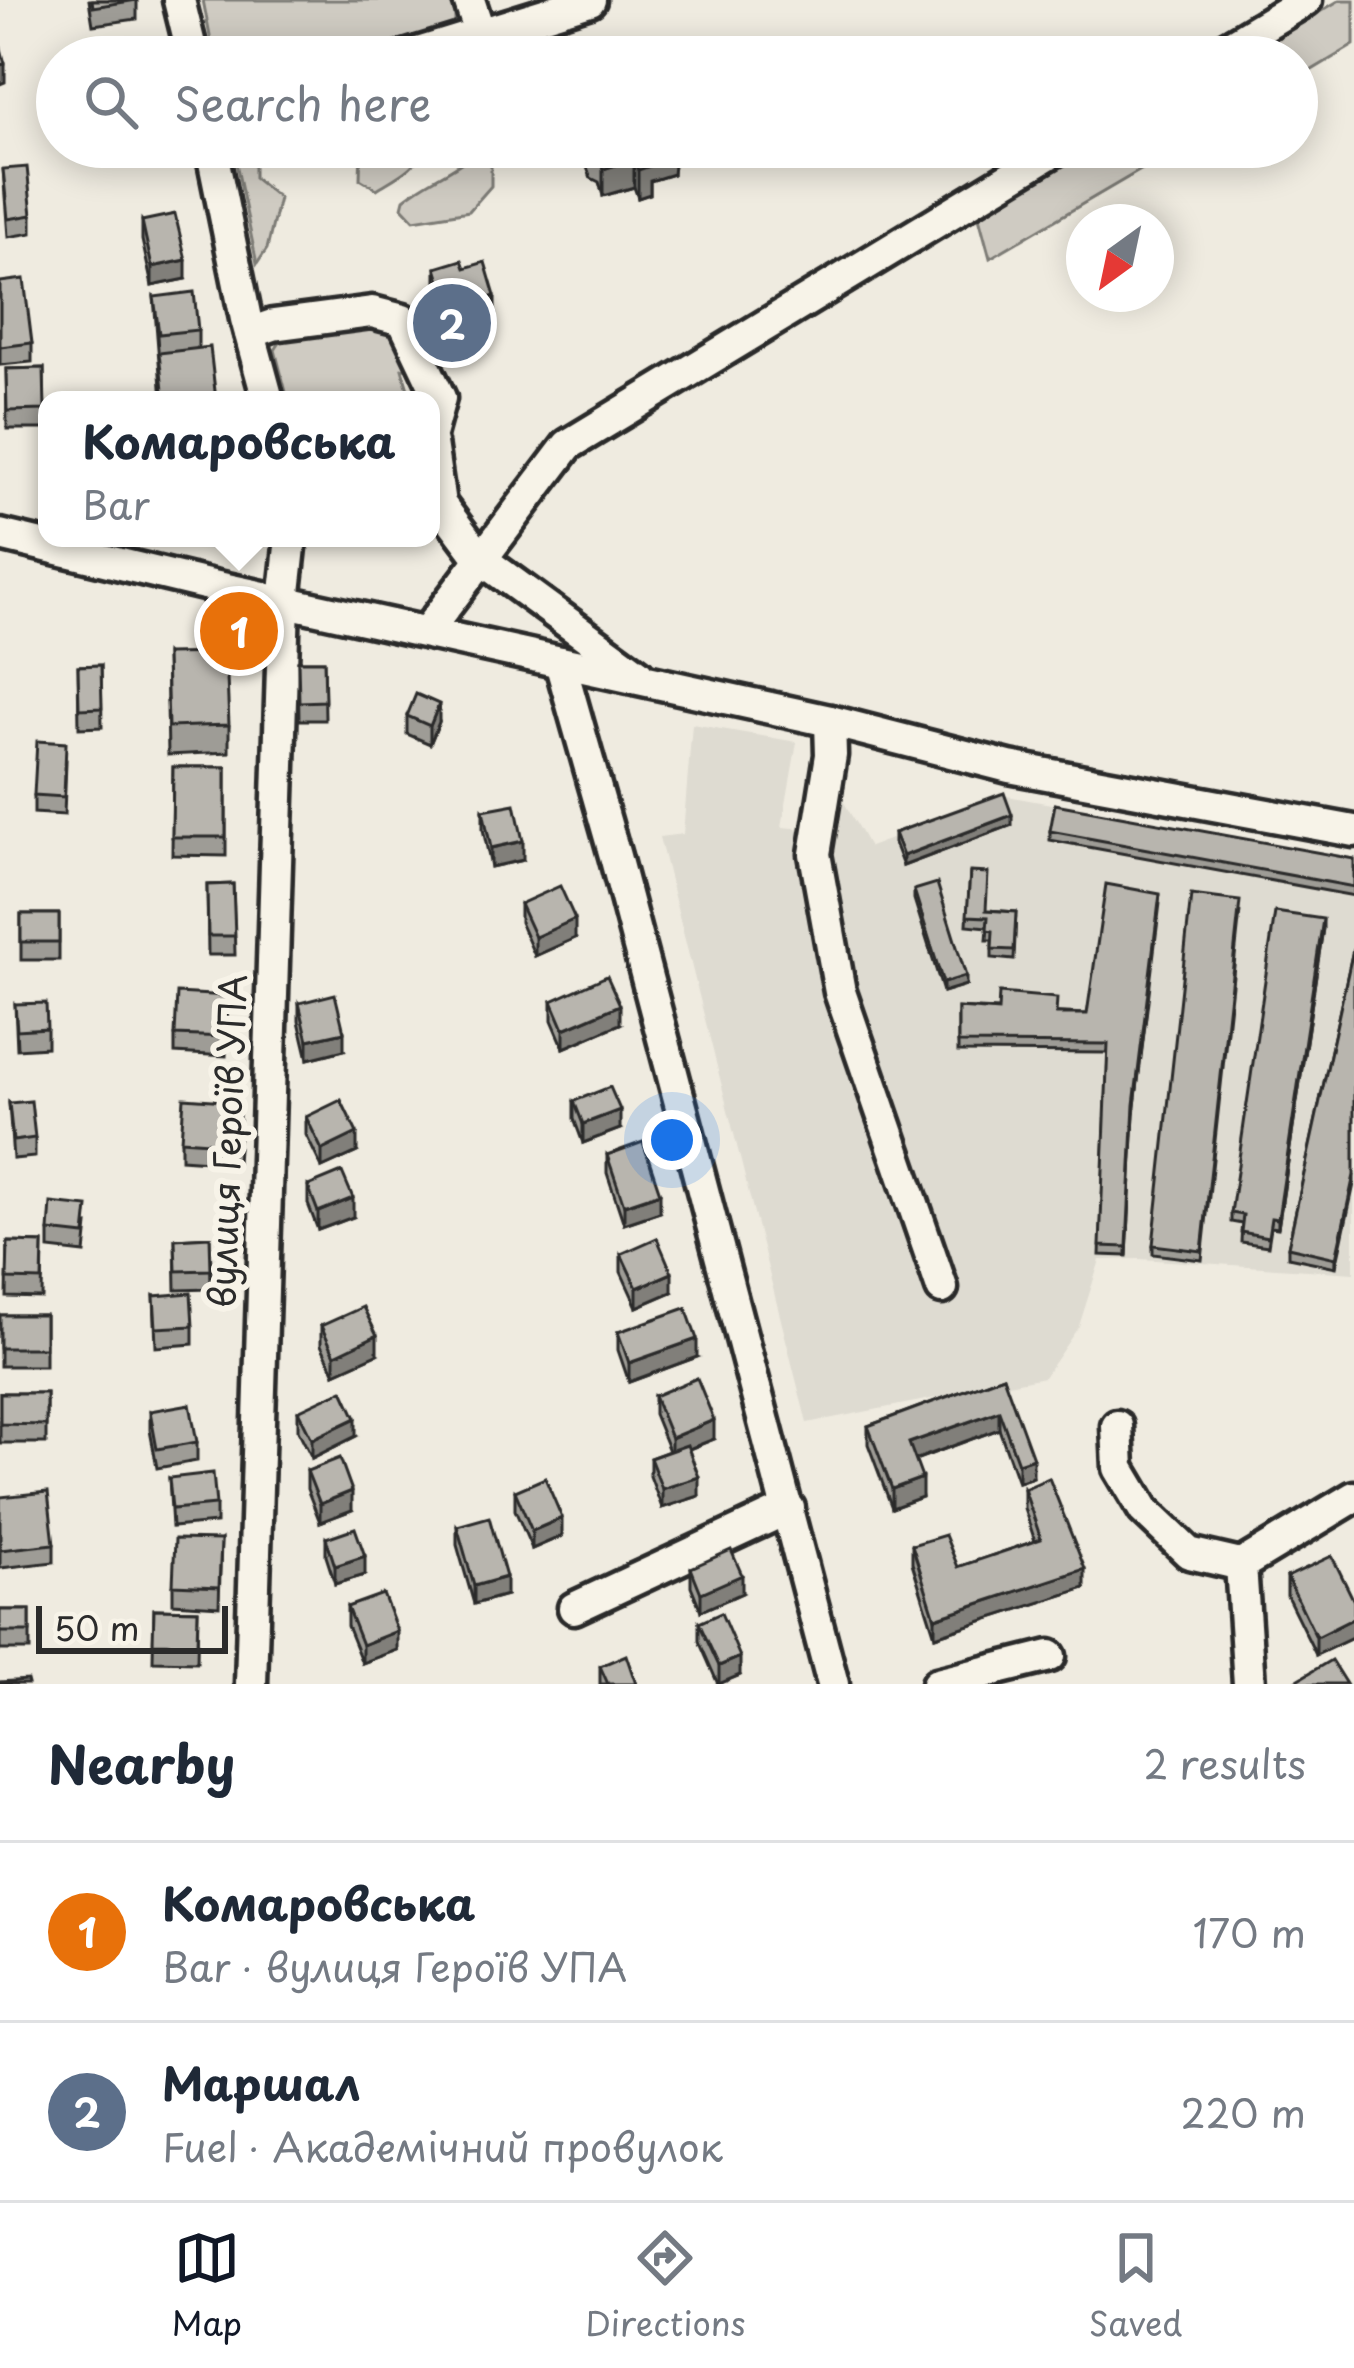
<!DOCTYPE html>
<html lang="en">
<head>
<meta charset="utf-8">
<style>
	body { margin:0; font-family:"Playpen Sans",sans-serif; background:#f6f6f7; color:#1f2937 }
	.compass { position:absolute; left:1066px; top:204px; width:108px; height:108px; border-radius:50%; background:#fff; box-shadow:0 6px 30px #0003; rotate:213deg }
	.scale { position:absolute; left:36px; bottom:30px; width:192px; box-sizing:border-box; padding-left:12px; border:6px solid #2b2b2b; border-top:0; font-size:33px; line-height:42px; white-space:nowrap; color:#2b2b2b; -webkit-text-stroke:9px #f7f3e8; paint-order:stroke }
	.you { position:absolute; left:672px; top:1140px; width:42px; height:42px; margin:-30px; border:9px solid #fff; border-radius:50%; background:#1a73e8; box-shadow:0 0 0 18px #1a73e833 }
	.badge { display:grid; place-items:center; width:78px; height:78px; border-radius:50%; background:#111827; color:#fff; font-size:39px; font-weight:700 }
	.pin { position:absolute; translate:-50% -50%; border:6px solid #fff; box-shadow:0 3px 12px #0006 }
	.popup { position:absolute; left:38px; top:391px; width:402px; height:156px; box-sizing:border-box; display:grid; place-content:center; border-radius:24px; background:#fff; filter:drop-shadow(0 3px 9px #0005); font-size:39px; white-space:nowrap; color:#747a83 }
	.popup b { font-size:45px; color:#1f2937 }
	.popup::after { content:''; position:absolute; left:50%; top:100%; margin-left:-24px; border:24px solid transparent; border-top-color:#fff }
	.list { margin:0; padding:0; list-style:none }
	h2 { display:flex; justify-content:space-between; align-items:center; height:156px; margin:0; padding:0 48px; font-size:51px }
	h2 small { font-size:39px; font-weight:400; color:#747a83 }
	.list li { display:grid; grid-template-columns:78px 1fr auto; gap:36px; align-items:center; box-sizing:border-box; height:180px; padding:0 48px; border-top:3px solid #e0e1e3 }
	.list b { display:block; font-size:45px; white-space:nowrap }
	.list p { margin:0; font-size:39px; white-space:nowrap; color:#747a83 }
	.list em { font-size:39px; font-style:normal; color:#747a83 }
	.icon { flex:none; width:66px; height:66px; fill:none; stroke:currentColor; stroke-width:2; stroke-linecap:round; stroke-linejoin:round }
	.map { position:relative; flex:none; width:1354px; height:1684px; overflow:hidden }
	.search { position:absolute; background:#fff; box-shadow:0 6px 30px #0003; left:36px; right:36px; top:36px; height:132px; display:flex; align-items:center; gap:30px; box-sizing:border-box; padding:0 42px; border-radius:66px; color:#747a83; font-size:45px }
	.sheet { height:516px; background:#fff }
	nav { display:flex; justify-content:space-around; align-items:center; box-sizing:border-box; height:168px; border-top:3px solid #e0e1e3; background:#fff; font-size:33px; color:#747a83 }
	nav a { display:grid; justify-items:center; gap:6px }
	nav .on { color:#111827 }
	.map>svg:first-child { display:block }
</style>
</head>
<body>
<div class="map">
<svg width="1354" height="1684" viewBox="0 0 1354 1684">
	<rect width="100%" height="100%" fill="#efebe0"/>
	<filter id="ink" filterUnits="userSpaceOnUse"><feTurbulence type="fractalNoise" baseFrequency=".00833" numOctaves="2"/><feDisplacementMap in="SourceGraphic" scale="24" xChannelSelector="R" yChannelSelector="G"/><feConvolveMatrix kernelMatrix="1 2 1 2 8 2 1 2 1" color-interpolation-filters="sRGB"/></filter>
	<g filter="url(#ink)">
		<path fill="#dedbd1" d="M692,724l105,18 -15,85 47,4 11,-36 29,52 138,-51 347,63v414l-214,-14 -40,1 -21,66 -35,51 -237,46 -148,-586 24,-3z"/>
		<g fill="#cfcbc2" stroke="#7d7b76" stroke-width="3">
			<path d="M203,0h252v25l-11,10 -70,22h-160z"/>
			<path d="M1340,0h14v45l-57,34v-22h-54z"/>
			<path d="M240,147l14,10v21l25,20 -12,51 -10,15 -22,-106z"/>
			<path d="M361,147h62c-5,21 -29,31 -46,42l-17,-10z"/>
			<path d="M480,147h43l-32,16v23l-22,25 -55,9 -12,-13 2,-8c24,-20 54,-29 76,-52z"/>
			<path d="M1089,147h91l-190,111 -13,-48 16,-6z"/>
			<path d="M379,302l31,64 -8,3 9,31h-123l-13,-50 10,-15z"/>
		</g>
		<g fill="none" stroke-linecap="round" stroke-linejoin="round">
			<defs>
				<g id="minor">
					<path d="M179,0l14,57"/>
					<path d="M469,0l11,33"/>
					<path d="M405,57l185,-57"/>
					<path d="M1211,57l95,-57"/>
					<path d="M211,147l35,172 22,81"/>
					<path d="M250,333l23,-8 99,-13 31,8 37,78 -9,33"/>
					<path d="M431,443l9,61 41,55 157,115"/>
					<path d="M0,535l204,49 626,137 179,46 345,64"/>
					<path d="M427,631l141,-186 492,-298"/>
					<path d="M560,662l55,194 218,828"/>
					<path d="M830,721l1,34 -16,99 25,138 102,296"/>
					<path d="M1117,1426l2,42 25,42 45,43 52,12 8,119"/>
					<path d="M1241,1565l113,-68"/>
					<path d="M574,1608l215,-100"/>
					<path d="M251,1684l33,-1083 7,-63"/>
					<path d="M937,1684l113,-28"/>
				</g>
			</defs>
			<use href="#minor" stroke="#2b2b2b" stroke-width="39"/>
			<use href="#minor" stroke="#f7f3e8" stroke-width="30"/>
		</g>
		<g fill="#9e9c96" stroke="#2b2b2b" stroke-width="3">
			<path d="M89,0h48v19l-44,6z"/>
			<path d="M582,147h94v13l-3,1v13l-23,7v13l-12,4 -4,-11 -31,9 -4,-14 -8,-4 -9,-24z"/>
			<path d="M3,169l29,46v18l-24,4z"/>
			<path d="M142,221l44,58 -34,7 -10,-46z"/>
			<path d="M436,268h29l30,46 -17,6v17l-24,8 -18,-58z"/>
			<path d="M0,282l32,61v19l-32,3z"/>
			<path d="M154,297l44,33v18l18,52h-54z"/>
			<path d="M44,368l1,61h-38l-1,-60z"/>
			<path d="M166,654l63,71v27l-61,3z"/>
			<path d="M298,661h26l1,59h-26z"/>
			<path d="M101,665l1,62 -23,1 -1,-62z"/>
			<path d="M407,716l32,6 -9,22 -23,-10z"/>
			<path d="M66,762l-2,53 -30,-2v-18z"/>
			<path d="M173,767h53v89l-54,-1z"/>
			<path d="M483,810l40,50 -32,7 -8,-38z"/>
			<path d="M1012,825l-109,41 -9,-23v-10z"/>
			<path d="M1050,831l304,28v37l-304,-56z"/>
			<path d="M970,872l16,38 30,2 -2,48 -22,-2v-18h-5l1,-13 -21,-2z"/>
			<path d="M233,884l2,71h-27l-1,-70z"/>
			<path d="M914,890l52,95 -23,7 -29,-93z"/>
			<path d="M1160,903l-26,211 -7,142 -27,-1 8,-202 -150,-1v-44l129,6z"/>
			<path d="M520,904l55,34 -40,18 -15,-34z"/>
			<path d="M1240,911l-38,349 -49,-6v-9z"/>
			<rect x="21" y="914" width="38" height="46"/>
			<path d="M1323,928l-45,300 -7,-1 -3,19 -27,-4 1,-18 -11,-2v-9z"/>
			<path d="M1354,945l-18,322 -48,-10v-10z"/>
			<path d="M228,996l-2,60 -51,-3v-18z"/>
			<path d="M552,1001l68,23 -56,24 -12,-28z"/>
			<path d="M299,1003l45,47 -36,9 -9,-38z"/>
			<path d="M15,1004l32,24v19l-30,2z"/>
			<path d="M574,1101l46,28 -37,14 -9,-24z"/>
			<path d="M9,1103l26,35v19l-22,2z"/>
			<path d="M306,1117l51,35 -35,16 -16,-33z"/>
			<path d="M240,1121l-3,42 -56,-4v-19z"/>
			<path d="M607,1155l53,57 -36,12 -17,-51z"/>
			<path d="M308,1186l45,31 -35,13 -10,-26z"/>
			<path d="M88,1225l-3,28 -36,-4v-18z"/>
			<path d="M210,1237l1,52 -35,1 -1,-51z"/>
			<path d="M8,1242l35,1 -1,55 -35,-1z"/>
			<path d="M621,1254l51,38 -35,15 -16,-35z"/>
			<path d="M154,1296l39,30v18l-37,3z"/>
			<rect x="0" y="1315" width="45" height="51"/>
			<path d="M321,1326l56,28 -42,19 -14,-28z"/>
			<path d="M618,1332l79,25 -68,25 -11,-32z"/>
			<path d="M1003,1376l30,101 -15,5 -19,-53 -84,31 7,37 -30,11 -24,-64v-18z"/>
			<rect x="0" y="1393" width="46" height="50"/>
			<path d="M654,1396l60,43 -25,10 10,47 -37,12 -12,-32v-18l19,-7 -15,-37z"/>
			<path d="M150,1411l47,31v19l-40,7 -7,-38z"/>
			<path d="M298,1411l58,25 -44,22 -14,-28z"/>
			<path d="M307,1471l45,39 -32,12 -13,-33z"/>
			<path d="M169,1478l47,27v18l-44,4z"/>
			<path d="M1024,1489l61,99 -150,48 -23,-73v-18l46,22 77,-26 -11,-33z"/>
			<path d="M515,1491l47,45 -30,13 -17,-39z"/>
			<path d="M0,1497l54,47v18l-54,6z"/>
			<path d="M457,1526l49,69 -32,9 -17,-59z"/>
			<path d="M326,1538l39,37 -30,9 -9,-28z"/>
			<path d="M221,1540l-2,66 -46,-3v-18z"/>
			<path d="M691,1568l51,25 -41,18 -10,-25z"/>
			<path d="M1287,1577l67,24v36l-38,18 -29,-59z"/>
			<path d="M347,1607l50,43 -35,13 -15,-37z"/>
			<path d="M154,1609l44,1 -1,52 -44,-1z"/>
			<rect x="0" y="1610" width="30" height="40"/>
			<path d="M699,1623l41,52 -22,9 -19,-43z"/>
			<path d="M600,1666l36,18h-36z"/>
		</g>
		<g fill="#817f7a" stroke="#2b2b2b" stroke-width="3">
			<path d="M5,64v18l-5,2v-19z"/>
			<path d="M670,147h6l-3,27 -23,7v13l-12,4v-28l8,-15z"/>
			<path d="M634,159v28l-31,9v-27z"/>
			<path d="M186,260v19l-34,7v-19z"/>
			<path d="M495,296v18l-17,6v17l-24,8v-19l24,-25z"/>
			<path d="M439,704v18l-9,22v-18z"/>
			<path d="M1012,815v10l-109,41v-10z"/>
			<path d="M523,841v19l-32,7v-19z"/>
			<path d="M1160,894l-26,220 -7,142 7,-151z"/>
			<path d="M575,919v19l-40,18v-19z"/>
			<path d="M1323,919v9l-45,300v-9z"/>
			<path d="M966,976v9l-23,7v-9z"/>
			<path d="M620,1005v19l-56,24v-19z"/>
			<path d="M344,1032v18l-36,9v-19z"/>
			<path d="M620,1110v19l-37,14v-19z"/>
			<path d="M357,1133v19l-35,16v-18z"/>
			<path d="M1354,1175v9l-18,83v-9z"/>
			<path d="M660,1193v19l-36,12v-19z"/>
			<path d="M353,1198v19l-35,13v-18z"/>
			<path d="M672,1273v19l-35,15v-19z"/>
			<path d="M377,1335v19l-42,19v-18z"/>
			<path d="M697,1339v18l-68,25v-19z"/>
			<path d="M999,1411v18l-90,33v-19z"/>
			<path d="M356,1418v18l-44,22v-19z"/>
			<path d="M714,1420v19l-43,17v-18z"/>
			<path d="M1033,1458v19l-15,5v-19z"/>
			<path d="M699,1477v19l-37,12v-19z"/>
			<path d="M922,1478v19l-30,11v-19z"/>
			<path d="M352,1491v19l-32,12v-18z"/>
			<path d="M562,1518v18l-30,13v-18z"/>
			<path d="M365,1556v19l-30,9v-18z"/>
			<path d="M1085,1569v19l-150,48v-18z"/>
			<path d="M742,1575v18l-41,18v-18z"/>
			<path d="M506,1577v18l-32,9v-18z"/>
			<path d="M1354,1618v19l-38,18v-18z"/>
			<path d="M397,1631v19l-35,13v-18z"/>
			<path d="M740,1657v18l-21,9v-18z"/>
		</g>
		<g fill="#b8b5ae" stroke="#2b2b2b" stroke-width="3">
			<path d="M92,0h45l-44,7z"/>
			<path d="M0,44l5,20 -5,1z"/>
			<path d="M120,48l2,9h-39z"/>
			<path d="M589,147h82l-25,8 4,11 -12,4 -4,-11 -31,10 -4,-14 -8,-4z"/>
			<path d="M27,167l5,48 -24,4 -5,-50z"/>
			<path d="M175,214l11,46 -34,7 -10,-46z"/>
			<path d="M462,260l3,8 20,-6 10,34 -17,5v17l-24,8 -18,-58z"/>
			<path d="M24,279l8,64 -32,4v-65z"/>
			<path d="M194,292l4,38 -39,4 -5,-37z"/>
			<path d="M210,347l6,53h-52l-5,-47z"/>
			<path d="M44,368l1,42 -38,1 -1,-42z"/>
			<path d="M226,653l3,72 -61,2 -2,-73z"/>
			<path d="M298,661h26l1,40 -26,1z"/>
			<path d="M101,665l1,43 -23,1 -1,-43z"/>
			<path d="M416,694l23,10 -9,22 -23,-10z"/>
			<path d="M37,741l29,2 -2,54 -30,-2z"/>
			<path d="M173,767h53v70h-54z"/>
			<path d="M1004,793l8,22 -109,41 -9,-23z"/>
			<path d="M515,804l8,37 -32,7 -8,-38z"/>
			<path d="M1055,804l299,55v28l-304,-56z"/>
			<path d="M970,872l18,1 -2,37 30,2 -2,38 -22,-1 1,-18 -6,-1 1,-13 -21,-1z"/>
			<path d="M937,883l29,93 -23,7 -29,-93z"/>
			<path d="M233,884l2,52h-27l-1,-51z"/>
			<path d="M1106,884l54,10 -26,211 -7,142 -27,-1 8,-202 -150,-1v-35l40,3 1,-18 58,5 -1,16h31z"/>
			<path d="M560,886l15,33 -40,18 -15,-33z"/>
			<path d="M1191,895l49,6 -38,350 -49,-6z"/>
			<path d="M1275,912l48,7 -45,300 -7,-1 -3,19 -27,-5 2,-17 -12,-2z"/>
			<rect x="21" y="914" width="38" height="28"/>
			<path d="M1354,945v230l-18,83 -48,-11z"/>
			<path d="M607,976l13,29 -56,24 -12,-28z"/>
			<path d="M177,993l51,3 -2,41 -51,-2z"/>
			<path d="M335,994l9,38 -36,8 -9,-37z"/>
			<path d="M46,1003l1,25 -30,2 -2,-26z"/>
			<path d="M610,1087l10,23 -37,14 -9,-23z"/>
			<path d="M184,1098l56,4 -3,42 -56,-4z"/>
			<path d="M341,1100l16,33 -35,17 -16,-33z"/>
			<path d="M31,1101l4,37 -22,3 -4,-38z"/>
			<path d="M643,1142l17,51 -36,12 -17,-50z"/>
			<path d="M342,1172l11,26 -35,14 -10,-26z"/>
			<path d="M51,1203l37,4 -3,28 -36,-4z"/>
			<path d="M210,1237l1,33 -35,1 -1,-32z"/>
			<path d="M657,1238l15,35 -35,15 -16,-34z"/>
			<path d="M8,1242l35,1 -1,37 -35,-1z"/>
			<path d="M191,1293l2,33 -37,2 -2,-32z"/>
			<path d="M363,1307l14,28 -42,20 -14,-29z"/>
			<path d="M686,1308l11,31 -68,24 -11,-31z"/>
			<rect x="0" y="1315" width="45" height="33"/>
			<path d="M1003,1376l30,82 -15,5 -19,-52 -90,32 13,35 -30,11 -24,-63z"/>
			<path d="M697,1378l17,42 -43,18 -17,-42z"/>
			<path d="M343,1390l13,28 -44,21 -14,-28z"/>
			<path d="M0,1393h46v32l-46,-1z"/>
			<path d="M190,1404l7,38 -40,7 -7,-38z"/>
			<path d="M687,1445l12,32 -37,12 -12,-31z"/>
			<path d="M340,1458l12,33 -32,13 -13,-33z"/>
			<path d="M213,1473l3,32 -44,4 -3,-31z"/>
			<path d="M545,1478l17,40 -30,13 -17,-40z"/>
			<path d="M1049,1478l36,91 -150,49 -23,-73 33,-10 13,32 83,-28 -17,-50z"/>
			<path d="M48,1492l6,52 -54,6v-53z"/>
			<path d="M489,1517l17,60 -32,9 -17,-60z"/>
			<path d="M355,1528l10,28 -30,10 -9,-28z"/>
			<path d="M175,1539l46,1 -2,47 -46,-2z"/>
			<path d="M731,1550l11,25 -41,18 -10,-25z"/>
			<path d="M1332,1556l22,45v17l-38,19 -29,-60z"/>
			<path d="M383,1594l14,37 -35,14 -15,-38z"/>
			<path d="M154,1609l44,1 -1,34 -44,-1z"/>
			<rect x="0" y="1610" width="30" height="22"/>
			<path d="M721,1613l19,44 -21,9 -20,-43z"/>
			<path d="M626,1655l10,29h-28l-8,-18z"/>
			<path d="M1331,1660l15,24h-48l-2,-3z"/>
			<path d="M27,1680l1,4h-28v-2z"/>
		</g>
	</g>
	<g text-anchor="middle" stroke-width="12" stroke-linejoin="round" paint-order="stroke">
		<g font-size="36" fill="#2b2b2b" stroke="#f7f3e8">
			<text transform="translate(228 1141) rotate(-88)" y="13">вулиця Героїв УПА</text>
		</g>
	</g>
</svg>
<svg class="compass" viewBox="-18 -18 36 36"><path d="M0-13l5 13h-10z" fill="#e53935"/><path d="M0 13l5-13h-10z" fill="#747a83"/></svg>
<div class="scale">50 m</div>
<div class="you"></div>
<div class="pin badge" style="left:239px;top:631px;background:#e8710a">1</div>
<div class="popup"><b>Комаровська</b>Bar</div>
<div class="pin badge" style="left:452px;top:323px;background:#5c6f8a">2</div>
<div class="search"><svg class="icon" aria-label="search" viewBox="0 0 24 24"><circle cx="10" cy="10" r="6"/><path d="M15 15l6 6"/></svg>Search here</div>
</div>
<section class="sheet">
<h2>Nearby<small>2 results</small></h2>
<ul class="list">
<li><span class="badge" style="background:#e8710a">1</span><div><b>Комаровська</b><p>Bar · вулиця Героїв УПА</p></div><em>170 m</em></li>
<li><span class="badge" style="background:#5c6f8a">2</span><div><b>Маршал</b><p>Fuel · Академічний провулок</p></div><em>220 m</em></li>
</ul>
</section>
<nav>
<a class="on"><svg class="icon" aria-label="map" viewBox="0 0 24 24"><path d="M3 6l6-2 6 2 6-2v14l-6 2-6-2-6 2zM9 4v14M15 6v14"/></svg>Map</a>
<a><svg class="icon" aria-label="directions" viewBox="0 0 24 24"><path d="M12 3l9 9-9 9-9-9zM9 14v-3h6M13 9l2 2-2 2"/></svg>Directions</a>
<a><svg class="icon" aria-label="saved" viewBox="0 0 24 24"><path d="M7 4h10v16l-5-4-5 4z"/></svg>Saved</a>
</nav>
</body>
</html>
